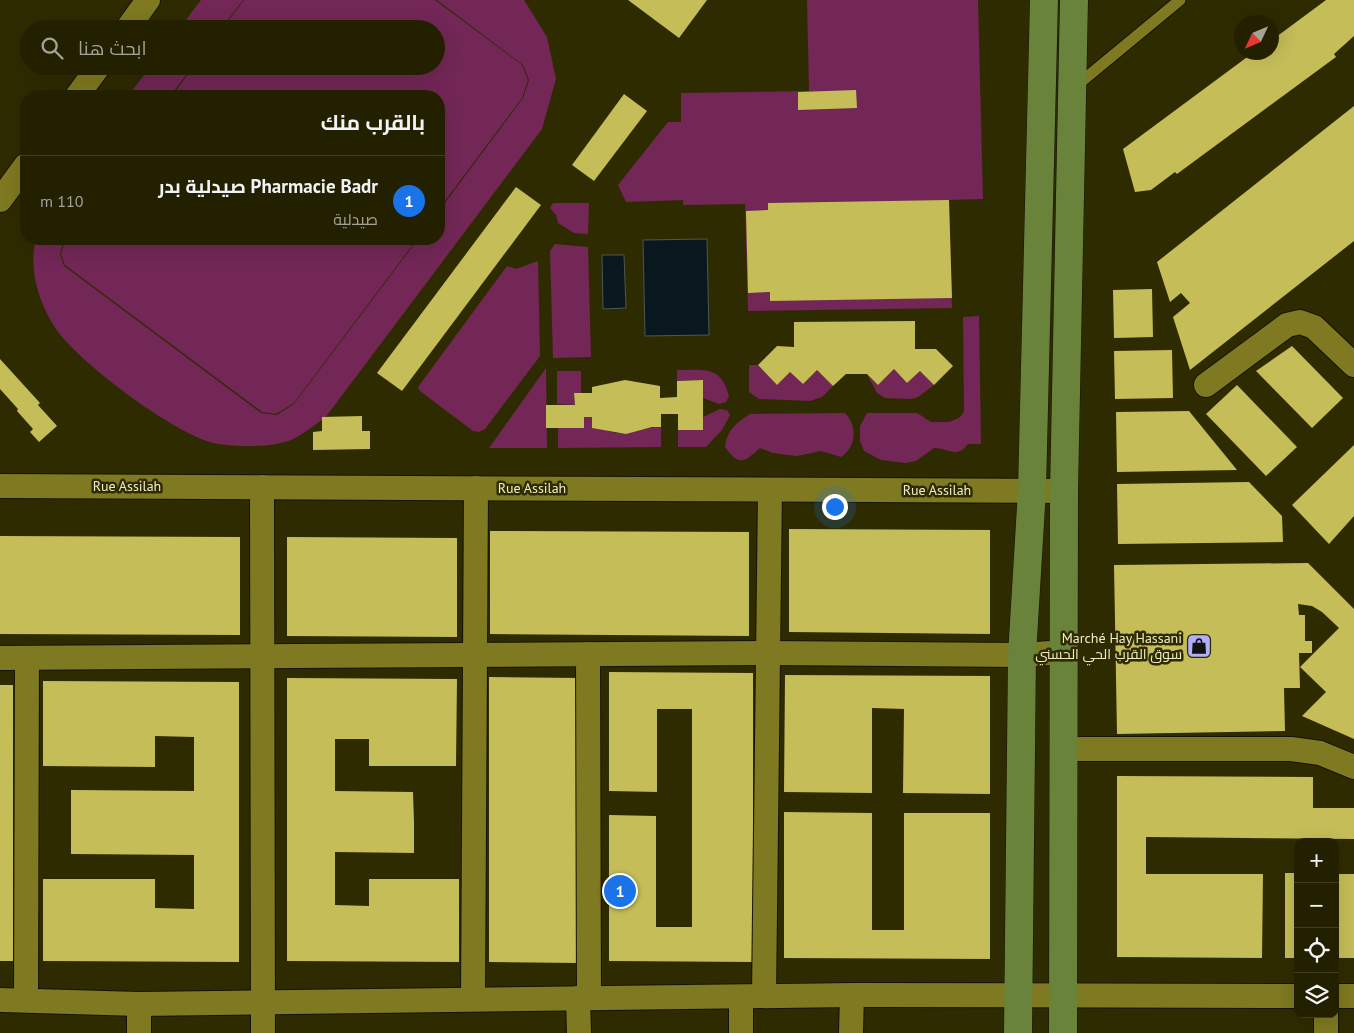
<!DOCTYPE html>
<html lang="ar">
<head>
<meta charset="utf-8">
<style>
	body { margin:0; font-family:"PT Sans",Cairo,sans-serif; background:#2f2d0f; color:#f1f3f6; direction:rtl }
	.controls { position:absolute; right:15px; bottom:15px; display:grid; overflow:hidden; border-radius:10px; box-shadow:0 5px 20px #0002 }
	.controls button { width:45px; height:45px; display:grid; place-items:center; padding:0; border:0; border-bottom:1px solid #403e22; background:#232000; color:#f1f3f6; font:25px sans-serif }
	.compass { position:absolute; left:1234px; top:15px; width:45px; height:45px; border-radius:50%; background:#232000; box-shadow:0 5px 20px #0002; rotate:226deg }
	.you { position:absolute; left:834px; top:506px; width:18px; height:18px; margin:-12px; border:4px solid #fff; border-radius:50%; background:#1a73e8; box-shadow:0 0 0 8px #1a73e833 }
	.badge { display:grid; place-items:center; width:32px; height:32px; border-radius:50%; background:#1a73e8; color:#fff; font-size:16px; font-weight:700 }
	.pin { position:absolute; translate:-50% -50%; border:2px solid #fff; box-shadow:0 1px 5px #0006 }
	.list { margin:0; padding:0; list-style:none }
	h2 { display:flex; justify-content:space-between; align-items:center; height:65px; margin:0; padding:0 20px; font-size:21px }
	h2 small { font-size:16px; font-weight:400; color:#a3a399 }
	.list li { display:grid; grid-template-columns:32px 1fr auto; gap:15px; align-items:center; box-sizing:border-box; height:90px; padding:0 20px; border-top:1px solid #403e22 }
	.list b { display:block; font-size:19px; white-space:nowrap }
	.list p { margin:0; font-size:16px; white-space:nowrap; color:#a3a399 }
	.list em { font-size:16px; font-style:normal; color:#a3a399 }
	.icon { flex:none; width:28px; height:28px; fill:none; stroke:currentColor; stroke-width:2; stroke-linecap:round; stroke-linejoin:round }
	.map { position:relative; flex:none; width:1354px; height:1033px; overflow:hidden; direction:ltr }
	.search { position:absolute; background:#232000; box-shadow:0 5px 20px #0002; left:20px; top:20px; width:425px; height:55px; display:flex; align-items:center; gap:12px; box-sizing:border-box; padding:0 18px; border-radius:28px; color:#a3a399; font-size:19px }
	.panel { position:absolute; background:#232000; box-shadow:0 5px 20px #0002; left:20px; top:90px; width:425px; height:155px; border-radius:20px; direction:rtl }
	.map>svg:first-child { display:block }
</style>
</head>
<body>
<div class="map">
<svg width="1354" height="1033" viewBox="0 0 1354 1033">
	<rect width="100%" height="100%" fill="#2f2b00"/>
	<g fill="#722756">
		<path d="M201,0h42l-22,29h-42z"/>
		<path d="M244,0h191l87,65 6,15 -6,18 -83,111v-113h-267l22,-30h242v-37h-214z"/>
		<path d="M437,0h87l23,37 9,42 -14,50 -217,289c-11,7 -21,16 -32,21 -20,9 -54,8 -75,5 -39,-6 -140,-82 -162,-115 -17,-25 -28,-61 -20,-90h28l-4,15 4,12 197,147 16,2 17,-11 124,-165h21v-28l84,-113 6,-18 -6,-15z"/>
		<path d="M807,0h171l5,199 -34,1 3,108 -204,3 -3,-107 -62,1v-5l-57,2 -8,-17 50,-63h13v-29l128,-2z"/>
		<path d="M151,66h42l-23,30h-42z"/>
		<path d="M553,203h36l-1,31 -14,-1 -16,-10 -2,-8 -6,-7z"/>
		<path d="M65,239h352l-123,164 -18,11 -14,-2 -197,-147 -4,-11z"/>
		<path d="M555,244l33,3 3,110 -38,1 -3,-107z"/>
		<path d="M538,261l2,95 -55,73 -6,3 -6,-1 -53,-40 -2,-4 89,-121 9,3z"/>
		<path d="M979,316l2,128h-13c-11,15 -20,4 -34,4l-18,13 -11,2 -24,-3 -17,-9 -4,-10v-15l7,-13h50l14,9h18l10,-4 5,-6 -1,-95z"/>
		<path d="M749,365h9l19,20 13,-13 13,12 14,-14 16,16 -11,11 -12,4 -51,-2 -10,-7z"/>
		<path d="M546,368l1,80h-58z"/>
		<path d="M894,369l13,14 13,-12 14,14 -16,12 -7,2 -26,-1 -8,-5 -10,-19 11,11z"/>
		<path d="M677,370c27,0 44,-5 52,26l-3,6 -7,2 -16,-6v-18l-26,1z"/>
		<path d="M557,371h24v23h-7l1,11 -18,-1z"/>
		<path d="M720,409l7,1 3,5 -8,15 -16,17h-28v-17h25v-13z"/>
		<path d="M845,413c13,13 11,35 -4,44l-20,-6 -24,5 -24,-3 -13,-5c-15,13 -20,20 -35,-1 2,-17 11,-24 25,-33z"/>
		<path d="M584,417h8c23,29 40,10 69,10v20l-103,1v-20h26z"/>
	</g>
	<g fill="#09181f" stroke="#4e5851">
		<path d="M707,239l2,96 -64,1 -2,-96z"/>
		<path d="M602,255h22l2,53 -23,1z"/>
	</g>
	<g fill="#c5bd58">
		<path d="M628,0h79l-28,38z"/>
		<path d="M1326,0h28v36l-20,18 2,3 -159,117 -2,-2 -24,18 -16,2 -12,-43 131,-97h18v-12z"/>
		<path d="M856,90l1,18 -59,2v-18z"/>
		<path d="M624,94l23,17 -53,70 -22,-16z"/>
		<path d="M1354,106v135l-164,129 -17,-53 17,-14 -9,-10 -11,9 -13,-40z"/>
		<path d="M516,187l25,18 -139,186 -25,-18z"/>
		<path d="M949,200l3,98 -182,3v-9l-22,1 -2,-82 22,-1v-7z"/>
		<path d="M1152,289l1,48 -39,1 -1,-48z"/>
		<path d="M915,321v28h21l17,17 -19,19 -14,-14 -13,12 -13,-14 -16,16 -11,-11h-21l-13,12 -16,-16 -14,14 -13,-12 -13,13 -19,-20 19,-19 17,1v-25z"/>
		<path d="M1292,346l51,52 -31,30 -56,-57z"/>
		<path d="M1172,350l1,48 -58,1 -1,-48z"/>
		<path d="M0,359l40,44 -2,2 19,21 -18,16 -9,-10 3,-3 -16,-18 1,-2 -18,-20z"/>
		<path d="M625,380l35,6v12l17,-1v-16l26,-1v50h-25v-16h-17v13h-9l-26,7 -34,-6v-11h-8v11h-38v-23h29l-1,-12h18v-6z"/>
		<path d="M1237,385l60,62 -31,29 -60,-62z"/>
		<path d="M1189,411l48,59 -120,2 -1,-60z"/>
		<path d="M362,416v15h8v18l-57,1v-18l9,-1v-14z"/>
		<path d="M1354,445v71l-25,28 -37,-39z"/>
		<path d="M1249,482l33,34 1,26 -165,2 -1,-60z"/>
		<path d="M789,529l201,1v104l-201,-2z"/>
		<path d="M490,531l259,1v104l-259,-2z"/>
		<path d="M0,536l240,1v98l-240,-1z"/>
		<path d="M287,537l170,1v99l-170,-1z"/>
		<path d="M1308,563l46,46v130l-52,-23 24,-24 -26,-25 39,-39 -17,-16 -10,-6 -14,-2 1,11h6v26h7v12h-13l1,35h-16l1,43 -168,3 -3,-169z"/>
		<path d="M609,672l144,1v289l-144,-1v-146l47,1v111h36v-218h-35v83l-48,-1z"/>
		<path d="M785,675l205,1v118l-87,-1 1,-84 -32,-1v85l-88,-1z"/>
		<path d="M489,677l89,1v285l-89,-1z"/>
		<path d="M287,678l170,1 -1,87h-87v-27h-34v52l78,1 1,30v31l-79,-1v53l34,1v-27h90v83l-172,-1z"/>
		<path d="M43,681l196,1v280l-196,-1v-82h112v29l39,1v-54l-123,-1v-64l123,1v-54l-39,-1v31l-112,-1z"/>
		<rect x="0" y="685" width="13" height="276"/>
		<path d="M1117,776l196,1v31h41v31l-208,-2v37h117l-1,84 -145,-1z"/>
		<path d="M784,812l88,1v117h32v-117h86v146l-206,-1z"/>
		<rect x="1285" y="873" width="13" height="85"/>
		<rect x="1335" y="874" width="19" height="84"/>
	</g>
	<g fill="none" stroke-linecap="round" stroke-linejoin="round">
		<defs>
			<path id="lane" d="M1076,86l104,-86"/>
			<g id="street">
				<path d="M127,29l21,-29"/>
				<path d="M77,96l22,-30"/>
				<path d="M0,200l26,-35"/>
				<path d="M1206,385l81,-60 13,-3 14,5 40,38"/>
				<path d="M0,486l1064,5"/>
				<path d="M262,487l1,546"/>
				<path d="M588,654l1,344"/>
				<path d="M0,658l768,-5 254,2 42,-3"/>
				<path d="M1062,749h229l29,4 34,14"/>
				<path d="M764,996l6,-506"/>
				<path d="M1335,996h19"/>
				<path d="M578,998l1,35"/>
				<path d="M473,999l3,-511"/>
				<path d="M0,1000l139,4 713,-9 446,1"/>
				<path d="M26,1000l1,-342"/>
				<path d="M139,1004v29"/>
				<path d="M741,1033v-36"/>
				<path d="M851,1033l1,-38"/>
				<path d="M1326,1033v-19"/>
			</g>
			<g id="secondary">
				<path d="M1018,1033l4,-378 10,-165 12,-490"/>
				<path d="M1063,1033l1,-542 10,-491"/>
			</g>
		</defs>
		<use href="#lane" stroke="#161300" stroke-width="13"/>
		<use href="#street" stroke="#161300" stroke-width="26"/>
		<use href="#secondary" stroke="#161300" stroke-width="29"/>
		<use href="#lane" stroke="#7f7921" stroke-width="11"/>
		<use href="#street" stroke="#7f7921" stroke-width="24"/>
		<use href="#secondary" stroke="#69833a" stroke-width="28"/>
	</g>
	<defs>
		<symbol id="shop-square" viewBox="-11 -11 22 22"><rect x="-9" y="-9" width="18" height="18" rx="4" fill="#b0aefa" stroke="#2f2b00"/><path d="M-5-2.5h2.3a2.7 3.5 0 0 1 5.4 0H5L5.5 6h-11ZM-1.5-2.5h3a1.5 2.3 0 0 0-3 0Z" fill="#111"/></symbol>
	</defs>
	<g fill-rule="evenodd">
		<use href="#shop-square" x="1185" y="632" width="28" height="28"/>
	</g>
	<g text-anchor="middle" stroke-width="5" stroke-linejoin="round" paint-order="stroke">
		<g font-size="14" fill="#efedc5" stroke="#2f2b00">
			<text x="127" y="491">Rue Assilah</text>
			<text x="532" y="493">Rue Assilah</text>
			<text x="937" y="495">Rue Assilah</text>
		</g>
		<g font-size="14" fill="#efedc5" stroke="#2f2b00" text-anchor="end">
			<text x="1182" y="643">Marché Hay Hassani<tspan x="1182" dy="16">سوق القرب الحي الحسني</tspan></text>
		</g>
	</g>
</svg>
<div class="controls">
<button>+</button>
<button>−</button>
<button><svg class="icon" aria-label="locate" viewBox="0 0 24 24"><circle cx="12" cy="12" r="6"/><path d="M12 2v4M12 18v4M2 12h4M18 12h4"/></svg></button>
<button><svg class="icon" aria-label="layers" viewBox="0 0 24 24"><path d="M12 4l9 5-9 5-9-5zM3 14l9 5 9-5"/></svg></button>
</div>
<svg class="compass" viewBox="-18 -18 36 36"><path d="M0-13l5 13h-10z" fill="#e53935"/><path d="M0 13l5-13h-10z" fill="#a3a399"/></svg>
<div class="you"></div>
<div class="pin badge" style="left:620px;top:891px">1</div>
<div class="search"><svg class="icon" aria-label="search" viewBox="0 0 24 24"><circle cx="10" cy="10" r="6"/><path d="M15 15l6 6"/></svg>ابحث هنا</div>
<section class="panel">
<h2>بالقرب منك<small></small></h2>
<ul class="list">
<li><span class="badge">1</span><div><b>Pharmacie Badr صيدلية بدر</b><p>صيدلية</p></div><em>110 m</em></li>
</ul>
</section>
</div>
</body>
</html>
